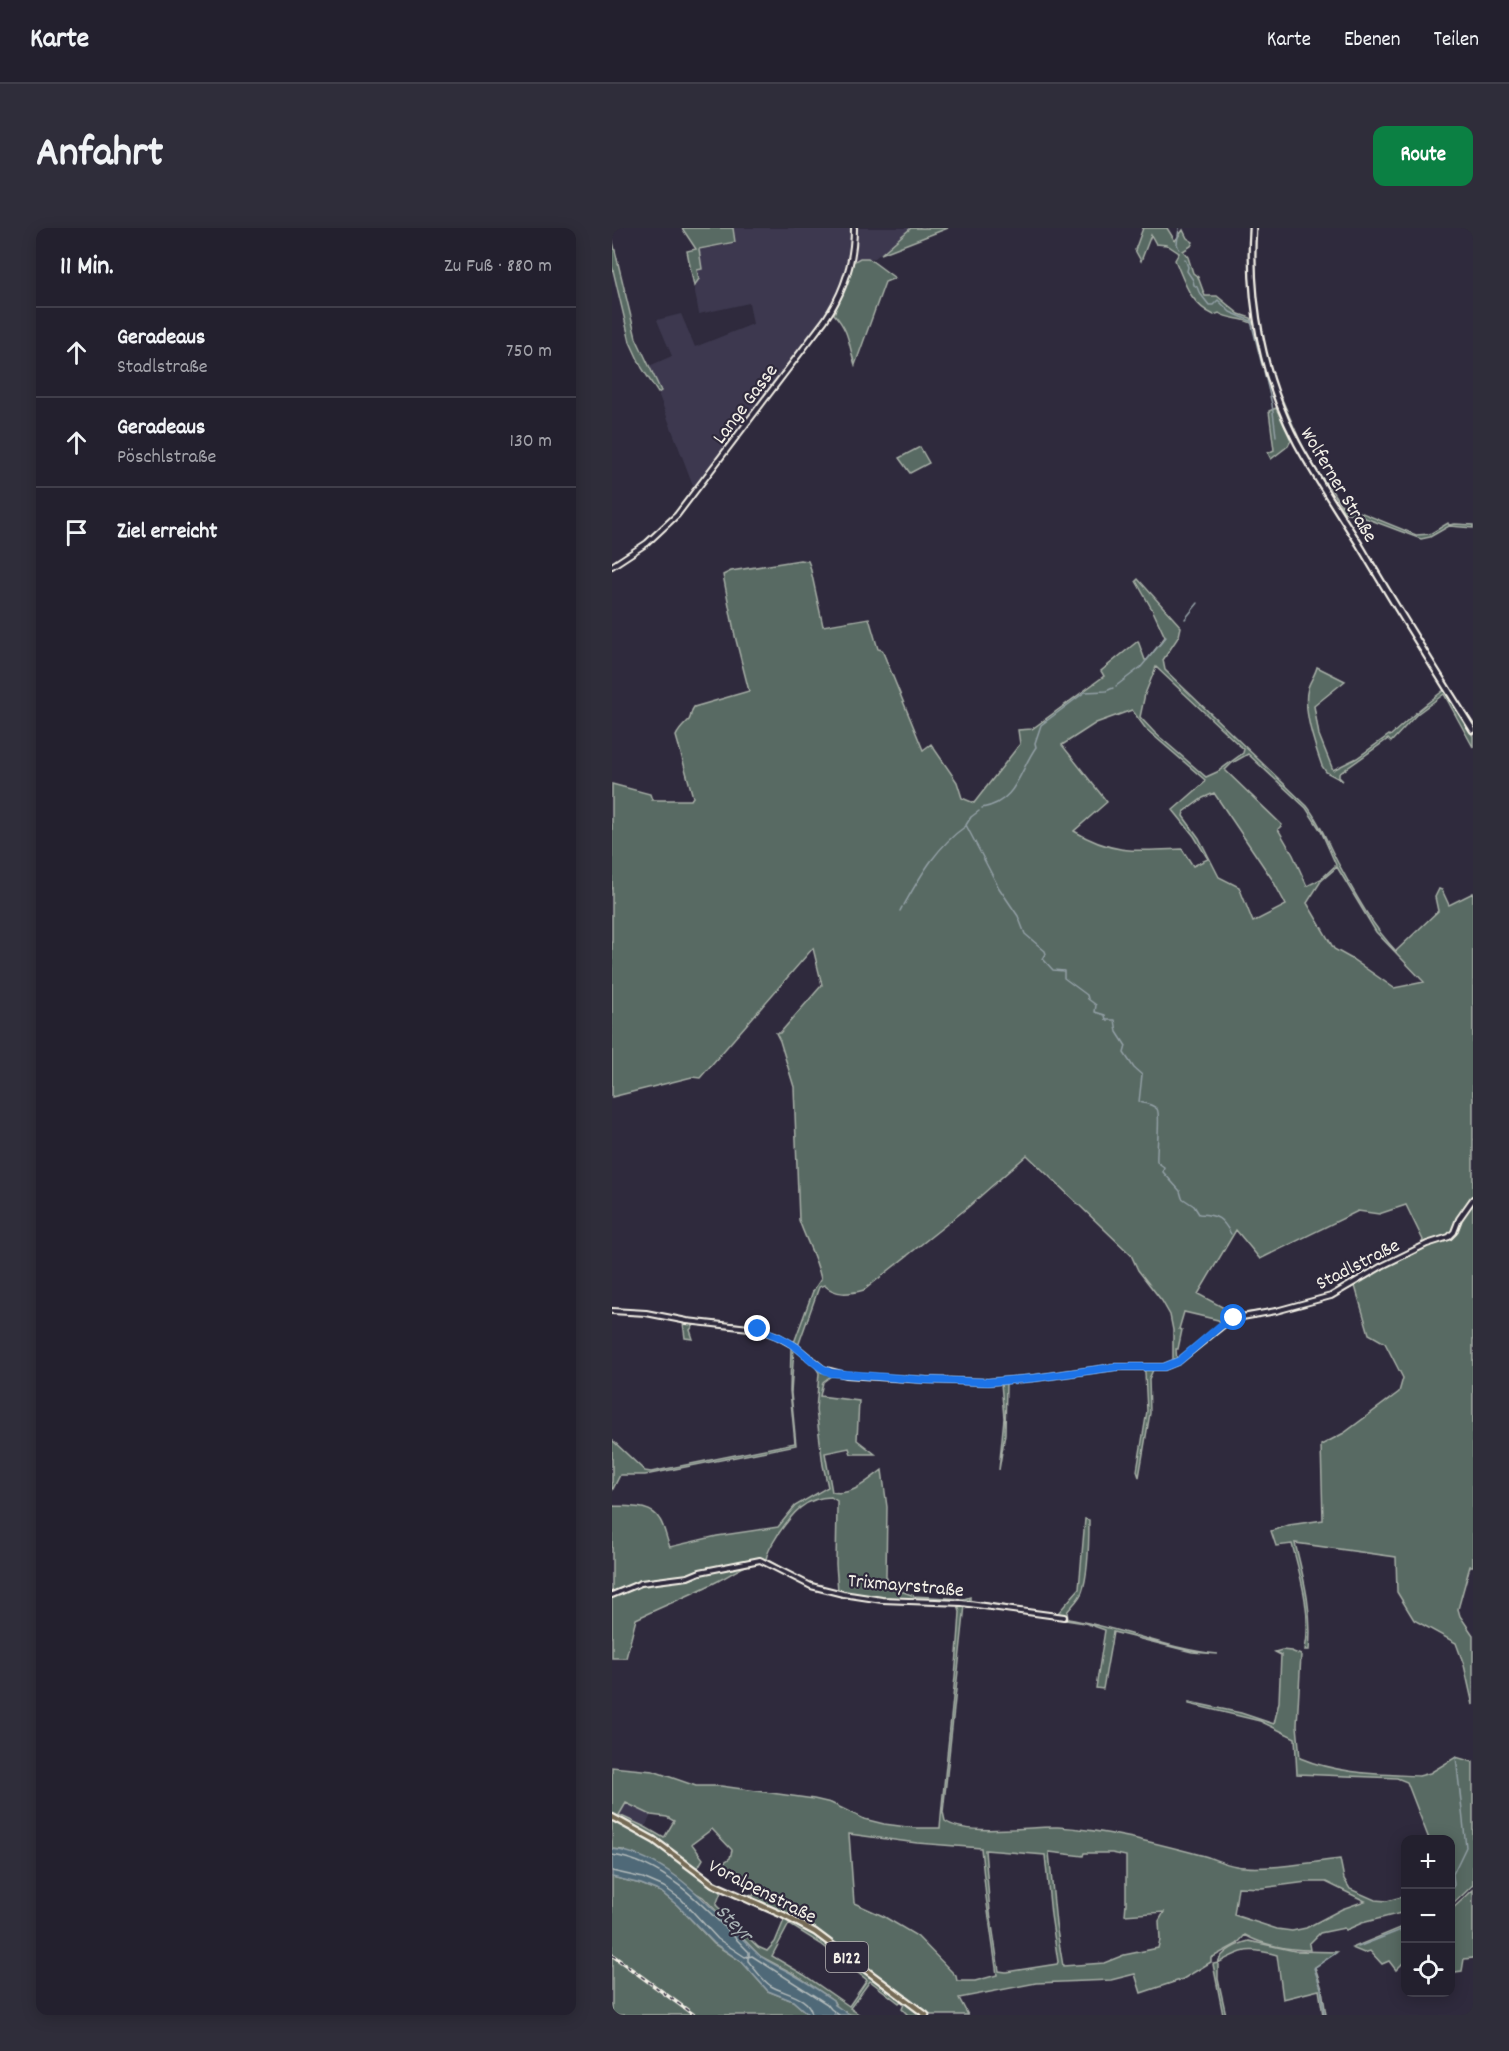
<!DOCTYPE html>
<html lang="de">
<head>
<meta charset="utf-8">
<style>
	body { margin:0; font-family:Dekko,sans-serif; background:#2f2d3a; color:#f1f3f6 }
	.controls { position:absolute; right:18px; bottom:18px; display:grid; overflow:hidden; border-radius:12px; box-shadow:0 3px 15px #0003 }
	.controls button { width:54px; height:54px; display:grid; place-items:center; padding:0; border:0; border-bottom:2px solid #403e4a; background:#23202e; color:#f1f3f6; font:30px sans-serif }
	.stop { position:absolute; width:18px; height:18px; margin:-14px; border:4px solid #1a73e8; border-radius:50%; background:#fff }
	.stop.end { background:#1a73e8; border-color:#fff; box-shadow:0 2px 6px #0008 }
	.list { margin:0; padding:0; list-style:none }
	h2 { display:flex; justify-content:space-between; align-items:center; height:78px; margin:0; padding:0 24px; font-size:26px }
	h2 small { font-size:20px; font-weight:400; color:#a3a3aa }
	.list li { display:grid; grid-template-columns:39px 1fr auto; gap:18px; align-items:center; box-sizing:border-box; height:90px; padding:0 24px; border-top:2px solid #403e4a }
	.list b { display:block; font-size:22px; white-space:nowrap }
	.list p { margin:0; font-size:20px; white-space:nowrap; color:#a3a3aa }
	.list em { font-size:20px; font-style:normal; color:#a3a3aa }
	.icon { flex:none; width:33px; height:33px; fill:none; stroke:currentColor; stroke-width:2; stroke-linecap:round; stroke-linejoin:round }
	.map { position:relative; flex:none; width:861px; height:1787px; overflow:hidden; border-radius:12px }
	header { display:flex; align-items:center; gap:36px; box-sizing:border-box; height:84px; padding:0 30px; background:#23202e; border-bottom:2px solid #403e4a }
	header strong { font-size:28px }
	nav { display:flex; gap:33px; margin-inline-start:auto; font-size:21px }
	.intro { display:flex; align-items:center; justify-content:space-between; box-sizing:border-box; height:144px; padding:0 36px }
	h1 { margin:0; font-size:42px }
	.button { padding:15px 27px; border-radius:12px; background:#0b8043; color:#fff; font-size:21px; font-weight:700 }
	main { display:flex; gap:36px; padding:0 36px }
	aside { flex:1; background:#23202e; border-radius:12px; box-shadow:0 3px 15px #0003 }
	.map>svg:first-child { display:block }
</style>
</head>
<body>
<header>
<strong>Karte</strong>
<nav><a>Karte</a><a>Ebenen</a><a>Teilen</a></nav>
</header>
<div class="intro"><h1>Anfahrt</h1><a class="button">Route</a></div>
<main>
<aside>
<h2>11 Min.<small>Zu Fuß · 880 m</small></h2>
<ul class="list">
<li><svg class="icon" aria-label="ahead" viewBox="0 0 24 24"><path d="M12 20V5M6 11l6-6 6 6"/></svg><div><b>Geradeaus</b><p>Stadlstraße</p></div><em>750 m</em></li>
<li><svg class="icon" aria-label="ahead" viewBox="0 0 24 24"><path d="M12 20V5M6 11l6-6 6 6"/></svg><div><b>Geradeaus</b><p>Pöschlstraße</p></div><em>130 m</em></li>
<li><svg class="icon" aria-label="arrive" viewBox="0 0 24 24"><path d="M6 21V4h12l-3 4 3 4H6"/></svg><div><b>Ziel erreicht</b></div></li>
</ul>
</aside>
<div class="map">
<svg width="861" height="1787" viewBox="0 0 861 1787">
	<rect width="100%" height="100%" fill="#2f2a3d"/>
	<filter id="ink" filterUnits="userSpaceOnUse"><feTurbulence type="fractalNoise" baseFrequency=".0167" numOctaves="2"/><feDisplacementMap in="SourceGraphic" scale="12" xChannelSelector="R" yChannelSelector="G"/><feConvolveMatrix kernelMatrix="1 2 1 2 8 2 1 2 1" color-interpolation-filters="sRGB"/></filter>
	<g filter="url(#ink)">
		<g fill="#3d394f">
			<path d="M122,0h177l-36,30 -18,1 -3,2 -8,25 -20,40 -130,167 -38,-100 2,-2 -11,-25 23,-10 -15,-36 24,-6 14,33 58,-23 -4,-21 -50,11 -5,-28 5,-7 -2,-9 5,-1 -3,-19 37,-7z"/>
			<path d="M14,1575l25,12 -6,12 -26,-12z"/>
		</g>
		<g fill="#586a63" stroke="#a6aea6" stroke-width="1.5" fill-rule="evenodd">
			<path d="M70,0h51l2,14 -36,7 3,20 -5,1 2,9 -5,7 -7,-35 9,-2z"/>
			<path d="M299,0h37l-67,26z"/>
			<path d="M531,0h24l8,13 8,-11 4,8 6,4 -2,4 -8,5 5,6 5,16 5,4 7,19h12l22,18 12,4 2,6c-11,-7 -24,-4 -34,-11l-5,2c-24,-11 -29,-32 -39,-55l4,-7 -12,-8 -11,-1 -5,-9 -10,26 -6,-11z"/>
			<path d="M0,10l24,100 25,53 -3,2 -16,-25 -12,-26 -18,-76z"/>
			<path d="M248,30h8l27,20 -10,4 -30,83c-7,-22 -5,-33 -21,-51l12,-28 7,-24z"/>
			<path d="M670,171c10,24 21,51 36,73 8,11 16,20 22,32l76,31 14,-1 18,-11 1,2 6,-1 18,1v3l-24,-2 -19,11 -9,2 -61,-23 -16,-4 -13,-23 -15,-18 -8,-14 -27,-55z"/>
			<path d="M664,180l15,32 -3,6 -17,13 -3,-6 6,-3 -5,-39z"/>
			<path d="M308,219l9,16 -19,10 -11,-15z"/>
			<path d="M188,332l8,1 2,5 13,60 46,-8 9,31 4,1 41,100 8,-6 26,38 5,16 12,5 46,-59 -2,-14 14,-1 72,-53 -3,-5 37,-30 7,19h2l18,-23 -12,-26 -17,-30 2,-2 43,48 -2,9 -16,24 2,10 142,136c14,18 21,38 31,57 17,31 34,63 58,88l42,-40 -3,-14 4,-8 3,1 7,15 24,-12v673h-3l-12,43 2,7 13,19v70l-9,-40 -8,-22 -42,-23 -17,-28 -1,-35 -101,-14c9,36 18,70 14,107h-4c7,-35 -4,-72 -13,-106l-16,2 -5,-15 18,-6 34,-5 -2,-75 23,-12 55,-41 4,-14 -18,-35 -16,-9 -14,-48c-27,13 -55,21 -85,28 -17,4 -33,3 -49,14v-5l-3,-3 -34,-8 -5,17 3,1 -4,19h-2l1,15 -8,4 -16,2 -4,9 1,34 -11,64 -2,-6 10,-60 -2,-39 -3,-4h-18l-118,15 -1,51 -6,36 5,-52 -3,-35h-62l-108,-7 -8,6 -3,14 39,5 -2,39 18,14h-24l-2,-6 -24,5 7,39c20,4 34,-10 50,-22l5,37 -1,69 4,11 24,9 50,3 6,-2v4l82,12h6l21,-24 6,-70 4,1c0,18 -1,56 -7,72 -3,8 -10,13 -15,20l1,7c51,8 98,30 150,35l-26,-2 -79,-20 -10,57 -7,-1 9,-58 -20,-7 -120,-18 -22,207 2,9c23,16 84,5 113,6 48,3 97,16 143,28 12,3 22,9 35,11 27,5 76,-4 104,-7l4,20 6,10 25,11 12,1 18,-5v16l-43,11 -16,7 -2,-2 -24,5 -11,11 1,6c-21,0 -48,-5 -65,-15l-8,9 -26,14v4l-28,17 -42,14 -6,-19 -24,6 -75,3 -77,15 9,17h-60l-6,-6 2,-5 -3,-3 -2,2 -29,-22 -20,27 10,7c-11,0 -22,-4 -27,-15l-37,-25 -36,-19 -57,-59 -80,-47 -11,-1v-82l41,4 43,15h25l93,13 17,4 33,16 20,5 31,4h25c6,-72 16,-143 20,-216l-2,-7c-30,-6 -63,-2 -93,-5 -38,-4 -70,-21 -104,-37 -17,0 -28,11 -43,18 -27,14 -55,25 -82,38l-10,39h-14v-152c15,1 40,-2 48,14 5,8 6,18 10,27l47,-11 61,-9 17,-21 33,-19 -5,-22 -7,-55 3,-37 -5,-9 -20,-16 -3,45 5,52 -151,30h-25l-8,16v-51l33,31 6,1 144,-29 -5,-52 1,-44c-28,-20 -63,-21 -96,-23l-5,6 3,9 -8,-1 -2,-15 -41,-9 -30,-2v-3l40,3 37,7 52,5 29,7 23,11 2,-2 18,-49 8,-12c-5,-23 -15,-38 -22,-59l-5,-133 -14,-46 -4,-8h4l42,-48 -9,-37 -113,130 -8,-1 -80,20v-313l38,10 2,6h39l2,-3 -17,-61c3,-7 8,-11 13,-16 3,-5 1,-8 5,-13l55,-16 -14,-55 -12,-61 8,-4zM544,439l83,78 5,4 -1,4 -26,19 -11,5 -51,-44 -15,-16 5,-23zM520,482l14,19 59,51 -1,3 -31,27 21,26 14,23 -15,7 -11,-17c-43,2 -69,6 -108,-18l33,-29 -45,-57 34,-22zM636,526l58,54 15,23 15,34 -15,14 -14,7 -14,-31 -15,-26 4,-4 -57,-55 7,-7zM602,565l58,86 14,26 -33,17 -14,-35 -20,-10 -20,-39 -16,-22 1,-4 19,-14zM725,639l39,65 48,50 -30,6 -42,-29 -18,-10 -27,-46 14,-22zM415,927l104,100 7,15 24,31 8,14 3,15v31l-11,4 -57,1 -69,10 -48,4 -63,-2 -86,-5c-17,-5 -28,-16 -41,-27l21,-59 5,-2c12,11 25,9 40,5l103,-82zM794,977l17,35 -2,4 -47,24 -46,27 -58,15 -35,4 -37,-20 38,-64 24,29 98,-48 21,3zM219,1269l6,4v6l-1,57 2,27 -35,-11 -37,-21c2,-10 8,-18 13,-26 13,-19 26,-36 52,-36zM14,1575l25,12 16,2 7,4 -10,17 -19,-11 -26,-12zM100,1601l20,21 -2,8 -10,7 14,9 5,-1 18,12 -4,11 -12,-3 46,20 -12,29 -8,9 -9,-4 -42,-42 5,-13 -4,-10 -20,-13 6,-10 -11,-15zM237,1606l68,9 64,5 5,49 11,78 -22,6h-18l-1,-5 -39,-40 -34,-20 -29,-13zM373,1622l60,5 6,60 7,47 -1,2 -51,8 -7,-1 -9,-59zM437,1624l34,4 1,-3h28l14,3v47l-1,12 39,-3 -5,9 1,19 -2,8 -34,7 -20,8 -41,3 -7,-42zM695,1654h19l39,19 -23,8 -36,19 -14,3 -15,-2 -43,-14 4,-28 24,1zM177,1696l32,20 46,36 -18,26 -45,-31 -32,-19z"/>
			<path d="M705,439l28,14 -31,25 5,29 14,35 24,-12 32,-23 1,1 30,-27 24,-19 29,46v11l-29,-53 -27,20 -26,28 -3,-3 -49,35v3l4,4 -17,-9 -4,-6c-7,-20 -20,-57 -14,-78 1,-5 7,-13 9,-21z"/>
			<path d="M670,1422l9,1 10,4 -4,70 3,33c38,16 79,16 119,18l11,-3 26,-16 17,5v123l-22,21 -1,-66 -21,-1 -22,-57 -10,-4 -100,-4 -2,-36 -35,-17 -71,-17v-2l52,11 33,11 5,-22 2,-47 -6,-3z"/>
			<path d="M0,1649l29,7 20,8 16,13 37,39 28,18 26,29 25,10 16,14h-197z"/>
			<path d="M861,1662v68l-9,1 -2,12 -7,1 -4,11v-73z"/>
			<path d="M793,1698v35l-9,9 -7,-9 -7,3 -12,-13 -6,2 -12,-5z"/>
			<path d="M637,1713l46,10 42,1 -22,15 7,22 4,26h-3l-4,-25 -36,9 -6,-44c-27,-8 -34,-6 -59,8v16l8,36h-3l-10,-51 5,-1c3,-12 20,-19 31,-22z"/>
		</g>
		<path fill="#506978" stroke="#929fa5" stroke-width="1.5" d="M0,1621c63,8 103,65 146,105 10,9 25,14 36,21 13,7 26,16 39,25l2,5 15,10h-41l-16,-14 -25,-10 -26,-29 -28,-19 -37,-38 -16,-13 -20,-8 -29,-7z"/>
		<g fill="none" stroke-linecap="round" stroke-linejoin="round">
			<g stroke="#b2bbbb" stroke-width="1.5">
				<path d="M0,1627c57,8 99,59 137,97v4l-4,1 -27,-18 -36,-39 -18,-13 -21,-9 -31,-7"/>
				<path d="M200,1787c-2,-19 -28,-21 -41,-29 -9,-6 -16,-17 -23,-25v-4l4,-1 75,48 4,5 8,6"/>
			</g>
			<g stroke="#929fa5" stroke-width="1.5">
				<path d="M567,21l-2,-5 2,-16"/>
				<path d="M573,31l3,8 -1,4 6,9 1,5 3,2 2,5 10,13h4l5,-5 12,12 21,9 11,44"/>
				<path d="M652,143l8,33 4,32"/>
				<path d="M573,391l13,-16"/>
				<path d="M504,458l25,-19 25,-30"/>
				<path d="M370,580c35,-6 37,-37 54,-61l-1,-4 6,-18 44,-33 21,-1 7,-3"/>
				<path d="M367,583l-8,6 -5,8 33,63 19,28 7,18 20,17 1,3 -3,5 10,11 11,1v7l23,17 1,4 8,6 -1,7 10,3 1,5h9l2,12 9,14 -2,7 10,15 8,7 -3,27c5,1 14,2 18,7 4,5 -1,42 0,53l7,5 -1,5 17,19 2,7 12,8 5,8c19,1 23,4 32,20"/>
				<path d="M292,677c17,-30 33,-59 62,-79"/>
				<path d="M288,683l2,-4"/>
				<path d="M838,1663l4,-6 -1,-11 13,-27 -10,-90"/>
				<path d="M746,1719l48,-19"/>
				<path d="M712,1787l-3,-27 -7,-20 22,-15"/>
			</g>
			<defs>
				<g id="tertiary">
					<path d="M0,338l35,-23 30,-28 148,-195c19,-28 29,-58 29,-92"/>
					<path d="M0,1083l34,2 41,8 71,8 19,7 18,10 28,23 23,6 80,5 62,2 47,-4 80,-11h49l15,-6 52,-42 45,-8 55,-15 51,-30 45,-22 22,-7 5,-5 5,-13 14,-20"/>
					<path d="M0,1367l29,-12 47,-6 12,-5 60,-12 51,26 32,8 39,6 80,3 102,14"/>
				</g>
				<path id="secondary" d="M641,0c-5,74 10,150 44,215 19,35 41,68 62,101 37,63 75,124 114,186"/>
				<path id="primary" d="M0,1589l42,23 59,44 70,31 32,17 111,83"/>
			</defs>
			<use href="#tertiary" stroke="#f4f1e8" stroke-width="8"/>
			<use href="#secondary" stroke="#f4f1e8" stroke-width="9"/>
			<use href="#primary" stroke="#f4f1e8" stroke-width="9"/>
			<use href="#tertiary" stroke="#2f2a3d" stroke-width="4"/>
			<use href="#secondary" stroke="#2f2a3d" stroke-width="4.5"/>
			<use href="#primary" stroke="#746b55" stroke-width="4.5"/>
			<defs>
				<path id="rail" d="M0,1727l82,60"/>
			</defs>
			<use href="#rail" stroke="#f4f1e8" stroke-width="4"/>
			<use href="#rail" stroke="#2f2a3d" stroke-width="1.5" stroke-dasharray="4.5" stroke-linecap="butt"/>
		</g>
	</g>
	<g fill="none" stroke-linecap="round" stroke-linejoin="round" filter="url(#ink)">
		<path stroke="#1a73e8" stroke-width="8" d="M146,1101c13,4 27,10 38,18 12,9 21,21 35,26l95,7 62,2 47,-4 80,-11h49l15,-6 41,-35 14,-8"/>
	</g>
	<g text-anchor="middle" stroke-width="4.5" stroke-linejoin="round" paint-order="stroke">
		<rect fill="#2f2a3d" stroke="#b9b5b5" stroke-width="1.5" x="214" y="1714" width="42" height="30" rx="4.5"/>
		<g font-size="18" font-weight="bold" fill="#f4f1e8">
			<text x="235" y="1735">B122</text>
		</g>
		<g font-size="20" fill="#f4f1e8" stroke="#2f2a3d">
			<text transform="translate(132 175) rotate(-53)" y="7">Lange Gasse</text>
			<text transform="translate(728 256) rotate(59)" y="7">Wolferner Straße</text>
			<text transform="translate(745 1035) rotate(-27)" y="7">Stadlstraße</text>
			<text transform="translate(294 1356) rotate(5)" y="7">Trixmayrstraße</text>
			<text transform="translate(151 1662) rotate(27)" y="7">Voralpenstraße</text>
		</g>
		<g font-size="21" font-style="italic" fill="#aab4b6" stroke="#2f2a3d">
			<text transform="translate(123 1694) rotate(45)" y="7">Steyr</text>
		</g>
	</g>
</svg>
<div class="controls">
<button>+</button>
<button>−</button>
<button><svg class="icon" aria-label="locate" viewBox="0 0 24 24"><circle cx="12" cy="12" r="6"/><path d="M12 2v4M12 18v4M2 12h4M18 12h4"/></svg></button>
</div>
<div class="stop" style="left:622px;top:1090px"></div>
<div class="stop end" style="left:146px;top:1101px"></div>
</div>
</main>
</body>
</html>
